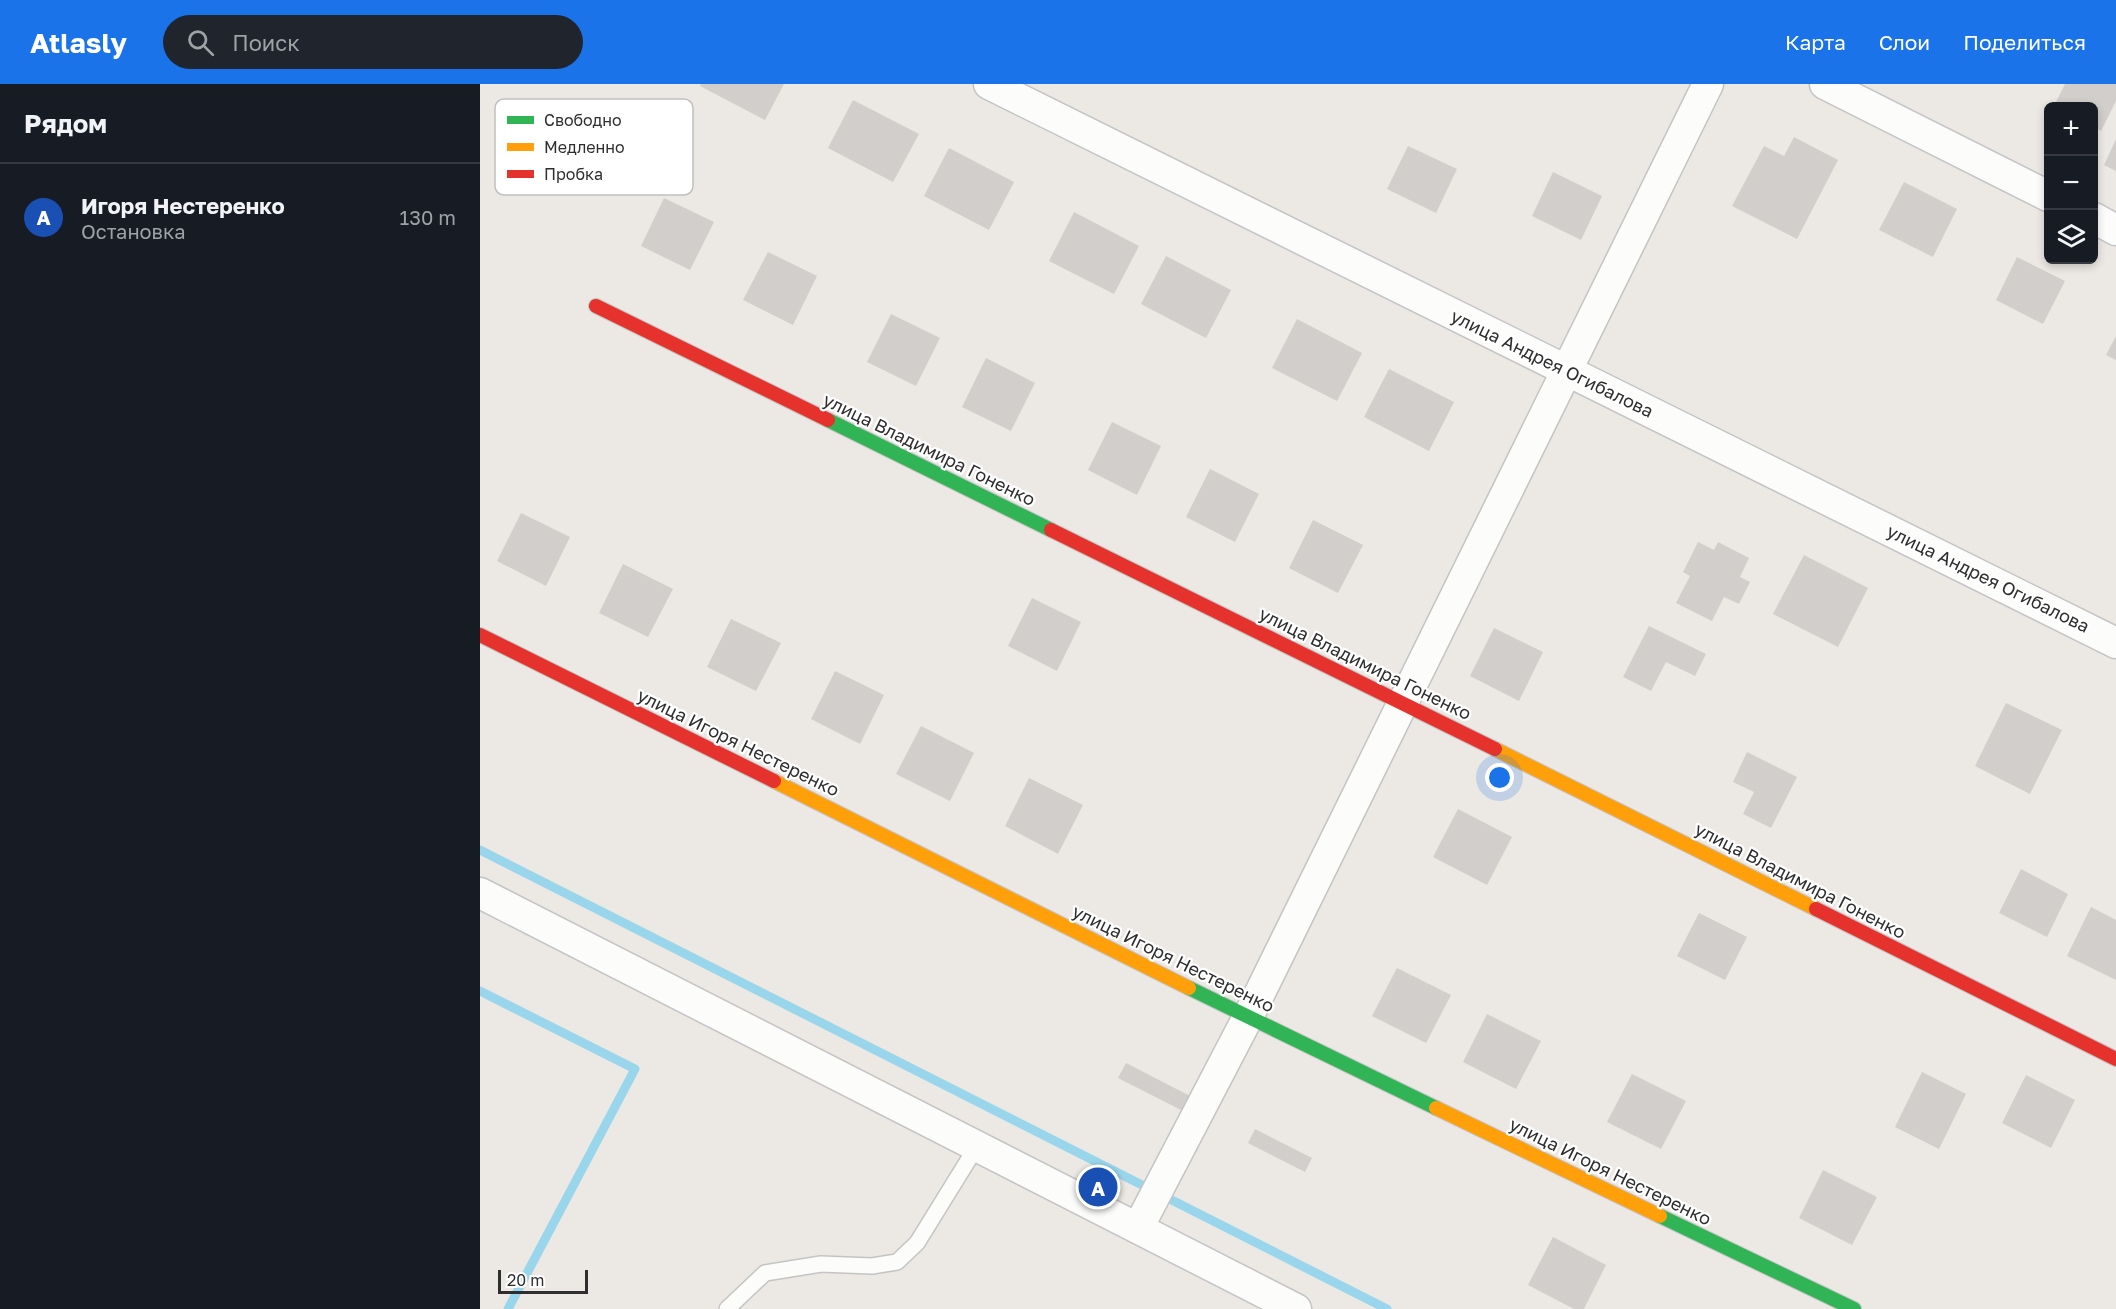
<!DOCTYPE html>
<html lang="ru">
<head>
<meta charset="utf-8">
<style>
	body { margin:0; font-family:"Golos Text",sans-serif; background:#20242c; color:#f1f3f6 }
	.controls { position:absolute; right:18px; top:18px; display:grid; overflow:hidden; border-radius:9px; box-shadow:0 3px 9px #0003 }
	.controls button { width:54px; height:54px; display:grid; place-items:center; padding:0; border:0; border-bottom:2px solid #363941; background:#171b24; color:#f1f3f6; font:30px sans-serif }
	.scale { position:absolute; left:18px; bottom:15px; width:90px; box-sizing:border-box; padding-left:6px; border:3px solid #2e2e2e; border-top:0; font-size:16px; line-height:21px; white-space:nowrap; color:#2e2e2e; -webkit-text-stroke:4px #fff; paint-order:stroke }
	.you { position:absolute; left:1020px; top:694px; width:21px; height:21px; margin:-15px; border:4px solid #fff; border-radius:50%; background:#1a73e8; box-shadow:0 0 0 9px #1a73e833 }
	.badge { display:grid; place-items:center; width:39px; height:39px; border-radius:50%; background:#1a73e8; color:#fff; font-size:20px; font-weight:700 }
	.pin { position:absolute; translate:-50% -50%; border:3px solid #fff; box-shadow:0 2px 6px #0006 }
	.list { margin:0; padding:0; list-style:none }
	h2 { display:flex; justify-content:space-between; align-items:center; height:78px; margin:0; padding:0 24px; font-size:26px }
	h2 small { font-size:20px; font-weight:400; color:#9ea1a6 }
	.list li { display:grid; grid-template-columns:39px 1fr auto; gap:18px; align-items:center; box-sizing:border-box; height:108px; padding:0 24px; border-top:2px solid #363941 }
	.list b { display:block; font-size:22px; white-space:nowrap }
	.list p { margin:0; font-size:20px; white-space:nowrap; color:#9ea1a6 }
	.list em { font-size:20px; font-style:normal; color:#9ea1a6 }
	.icon { flex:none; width:33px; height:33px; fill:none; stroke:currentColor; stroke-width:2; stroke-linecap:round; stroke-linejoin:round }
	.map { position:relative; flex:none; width:1636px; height:1225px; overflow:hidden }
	header { display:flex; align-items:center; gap:36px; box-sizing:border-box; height:84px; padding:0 30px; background:#1a73e8; color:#fff }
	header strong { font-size:28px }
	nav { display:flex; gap:33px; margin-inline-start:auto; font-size:21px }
	.search { width:420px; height:54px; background:#20242c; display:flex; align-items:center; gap:15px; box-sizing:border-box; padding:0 21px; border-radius:33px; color:#9ea1a6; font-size:22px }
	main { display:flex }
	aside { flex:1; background:#171b24 }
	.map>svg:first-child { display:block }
</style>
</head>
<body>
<header>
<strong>Atlasly</strong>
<div class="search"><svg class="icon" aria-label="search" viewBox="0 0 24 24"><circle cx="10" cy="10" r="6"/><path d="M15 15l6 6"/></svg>Поиск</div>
<nav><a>Карта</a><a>Слои</a><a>Поделиться</a></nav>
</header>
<main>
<aside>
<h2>Рядом<small></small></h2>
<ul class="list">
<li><span class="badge" style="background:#1a4fb4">A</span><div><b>Игоря Нестеренко</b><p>Остановка</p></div><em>130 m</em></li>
</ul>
</aside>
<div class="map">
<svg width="1636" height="1225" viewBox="0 0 1636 1225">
	<rect width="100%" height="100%" fill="#ece8e4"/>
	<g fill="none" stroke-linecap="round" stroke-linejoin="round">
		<g stroke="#99d6ec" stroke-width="9">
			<path d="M0,766l907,459"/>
			<path d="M0,907l155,78 -127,240"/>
		</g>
	</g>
	<g fill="#d1cecb">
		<path d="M221,0h83l-19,36 -65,-34z"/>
		<path d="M1585,0h51v17l-15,30 -7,-4v-21h-40z"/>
		<path d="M373,16l66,34 -26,48 -65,-34z"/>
		<path d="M1314,53l44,23 -41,79 -65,-33 32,-60 20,10z"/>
		<path d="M1636,55v32l-12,-6z"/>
		<path d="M928,62l49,23 -21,44 -49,-24z"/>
		<path d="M469,64l65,34 -25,48 -65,-34z"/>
		<path d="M1073,88l49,24 -21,44 -49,-24z"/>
		<path d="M1424,98l53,27 -24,48 -54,-27z"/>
		<path d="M184,114l50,24 -24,48 -49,-24z"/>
		<path d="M594,128l65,34 -25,48 -65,-33z"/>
		<path d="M288,168l49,24 -24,49 -50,-25z"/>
		<path d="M686,172l65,34 -25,48 -65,-34z"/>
		<path d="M1537,173l48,24 -22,43 -47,-24z"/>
		<path d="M411,230l49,24 -24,48 -49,-24z"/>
		<path d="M817,235l65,34 -25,48 -65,-33z"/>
		<path d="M1636,252v24l-10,-5z"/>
		<path d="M506,274l49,25 -24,48 -49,-24z"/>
		<path d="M909,285l65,33 -25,49 -65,-34z"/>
		<path d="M632,338l49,24 -24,49 -49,-25z"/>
		<path d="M730,385l49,25 -24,48 -49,-25z"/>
		<path d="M41,429l49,24 -24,49 -49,-25z"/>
		<path d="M833,436l50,25 -25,48 -49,-25z"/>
		<path d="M1218,458l16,8 4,-8 31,16 -9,19 10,5 -11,22 -15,-7 -12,24 -36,-18 14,-27 -7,-4z"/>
		<path d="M1324,471l64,33 -30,59 -65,-33z"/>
		<path d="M143,480l50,25 -25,48 -49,-24z"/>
		<path d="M552,514l49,24 -24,49 -49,-25z"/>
		<path d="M251,535l50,24 -25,48 -49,-24z"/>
		<path d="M1169,542l57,28 -11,22 -29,-14 -15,29 -28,-14z"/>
		<path d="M1014,544l49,24 -24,49 -49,-25z"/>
		<path d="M355,587l49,24 -24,49 -49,-25z"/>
		<path d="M1526,619l56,27 -32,64 -55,-28z"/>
		<path d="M441,642l53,27 -24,48 -54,-27z"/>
		<path d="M1267,668l50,25 -26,51 -28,-14 11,-22 -21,-10z"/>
		<path d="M549,694l54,27 -25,49 -53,-28z"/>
		<path d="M978,725l54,28 -25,48 -54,-28z"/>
		<path d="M1541,785l47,25 -21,43 -48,-24z"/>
		<path d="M1611,823l25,13v60l-49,-24z"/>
		<path d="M1219,829l48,24 -22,43 -48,-24z"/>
		<path d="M917,884l54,27 -25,48 -54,-27z"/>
		<path d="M1007,930l54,27 -25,48 -53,-27z"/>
		<path d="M646,979l66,34 -7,15 -67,-34z"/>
		<path d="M1442,988l44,22 -27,55 -44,-22z"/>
		<path d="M1152,990l54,27 -25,48 -54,-27z"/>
		<path d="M1546,991l49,25 -24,48 -49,-25z"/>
		<path d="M775,1045l57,29 -7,14 -57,-29z"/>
		<path d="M1343,1086l54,27 -25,48 -53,-27z"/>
		<path d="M1073,1153l53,28 -22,44h-10l-46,-24z"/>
	</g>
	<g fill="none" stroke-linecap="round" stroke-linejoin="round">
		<defs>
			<path id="lane" d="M247,1225l38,-36 56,-9 51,2 25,-4 20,-19 60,-97"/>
			<g id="street">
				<path d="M509,0l1127,559"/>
				<path d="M1345,0l223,112"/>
				<path d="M1614,134l22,12"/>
				<path d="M0,809l816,416"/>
				<path d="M658,1144l110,-211 460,-933"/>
			</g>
			<g id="fast">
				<path d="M348,336l223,110"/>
				<path d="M709,904l247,120"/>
				<path d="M1180,1132l194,93"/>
			</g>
			<g id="slow">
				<path d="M1015,665l321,160"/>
				<path d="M294,697l415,207"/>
				<path d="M956,1024l224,108"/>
			</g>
			<g id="jam">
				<path d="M116,222l232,114"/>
				<path d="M571,446l444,219"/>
				<path d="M0,551l294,146"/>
				<path d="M1336,825l300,150"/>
			</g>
		</defs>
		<use href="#lane" stroke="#c5c4c5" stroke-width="18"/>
		<use href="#street" stroke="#c5c4c5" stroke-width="33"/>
		<use href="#fast" stroke="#c5c4c5" stroke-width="16"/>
		<use href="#slow" stroke="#c5c4c5" stroke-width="16"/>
		<use href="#jam" stroke="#c5c4c5" stroke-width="16"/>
		<use href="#lane" stroke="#fcfcfb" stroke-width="15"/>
		<use href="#street" stroke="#fcfcfb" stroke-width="30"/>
		<use href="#fast" stroke="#30b455" stroke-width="14"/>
		<use href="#slow" stroke="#ff9f0a" stroke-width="14"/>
		<use href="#jam" stroke="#e5322d" stroke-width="14"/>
	</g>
	<g text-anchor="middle" stroke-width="4.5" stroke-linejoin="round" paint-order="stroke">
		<g font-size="18" fill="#2e2e2e" stroke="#fff">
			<text transform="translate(1072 280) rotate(26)" y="6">улица Андрея Огибалова</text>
			<text transform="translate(449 366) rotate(26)" y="6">улица Владимира Гоненко</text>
			<text transform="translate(1508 495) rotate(26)" y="6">улица Андрея Огибалова</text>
			<text transform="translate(885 580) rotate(26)" y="6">улица Владимира Гоненко</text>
			<text transform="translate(258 659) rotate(26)" y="6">улица Игоря Нестеренко</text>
			<text transform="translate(1320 797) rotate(27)" y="6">улица Владимира Гоненко</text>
			<text transform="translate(693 875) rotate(26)" y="6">улица Игоря Нестеренко</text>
			<text transform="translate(1130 1088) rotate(26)" y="6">улица Игоря Нестеренко</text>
		</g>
	</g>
	<rect x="15" y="15" width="198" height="96" rx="9" fill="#fff" stroke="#c0c0c0" stroke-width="1.5"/>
	<rect x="27" y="32" width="27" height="8" fill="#30b455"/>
	<rect x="27" y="59" width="27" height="8" fill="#ff9f0a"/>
	<rect x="27" y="86" width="27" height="8" fill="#e5322d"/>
	<g font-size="16" fill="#2e2e2e">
		<text x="64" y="42">Свободно</text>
		<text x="64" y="69">Медленно</text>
		<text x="64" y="96">Пробка</text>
	</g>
</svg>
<div class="controls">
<button>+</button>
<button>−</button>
<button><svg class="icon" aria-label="layers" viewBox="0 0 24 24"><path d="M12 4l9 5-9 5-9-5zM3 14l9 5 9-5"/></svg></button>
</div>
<div class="scale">20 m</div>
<div class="you"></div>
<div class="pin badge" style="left:618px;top:1103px;background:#1a4fb4">A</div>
</div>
</main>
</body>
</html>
